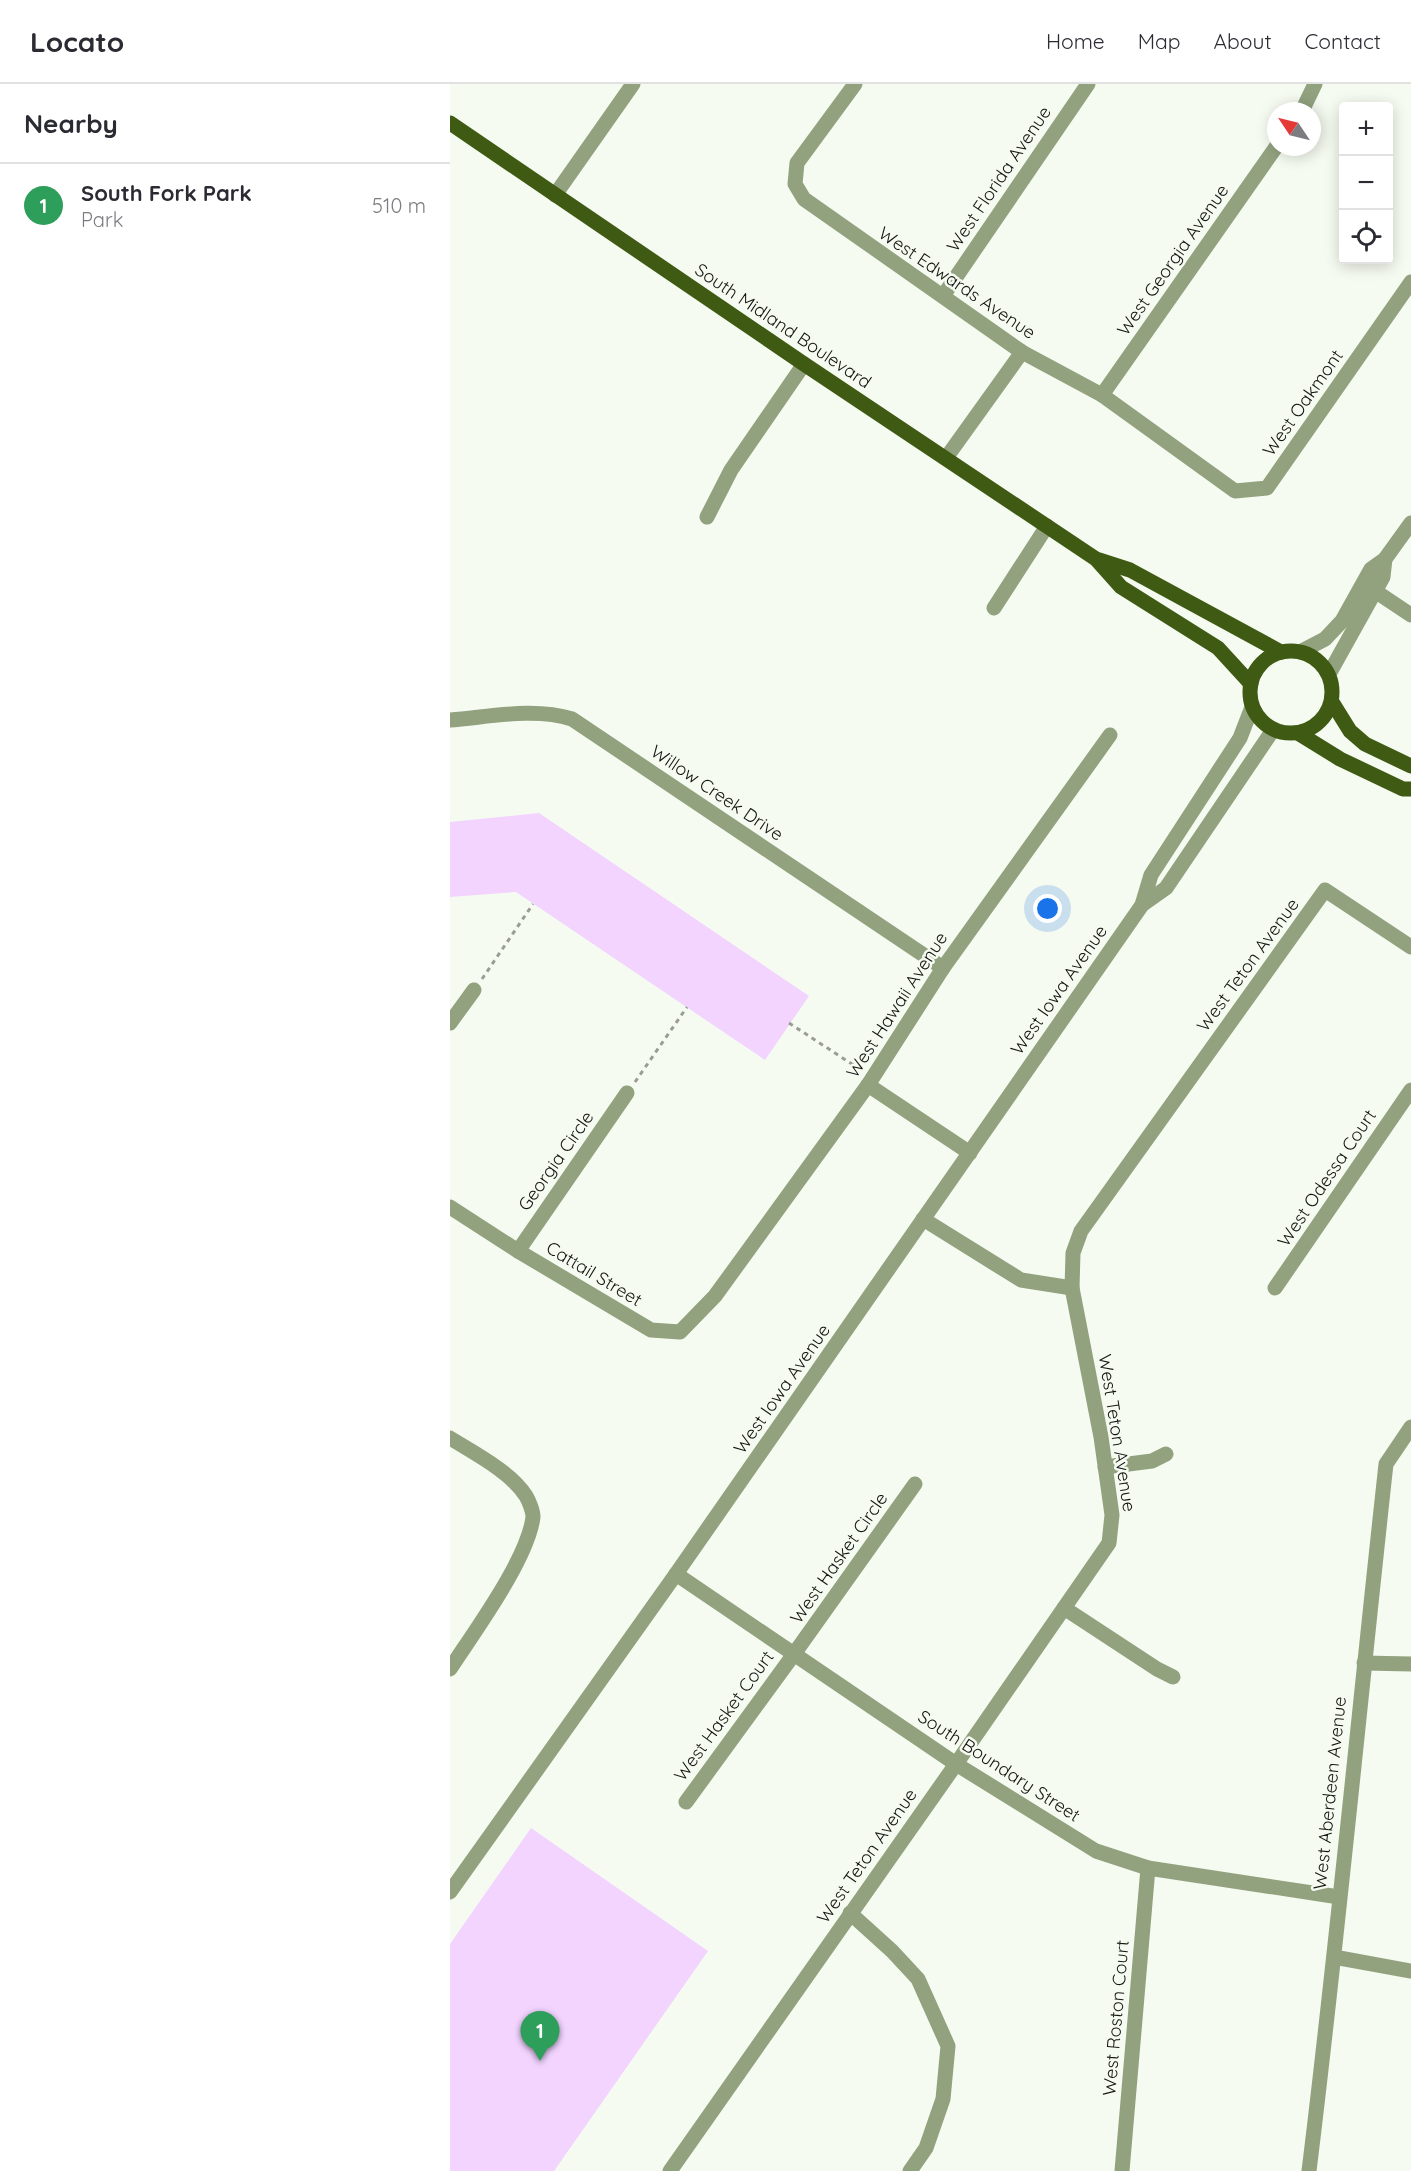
<!DOCTYPE html>
<html lang="en">
<head>
<meta charset="utf-8">
<style>
	body { margin:0; font-family:Quicksand,sans-serif; background:#f2f2f3; color:#2b2b33 }
	.controls { position:absolute; right:18px; top:18px; display:grid; overflow:hidden; border-radius:6px; box-shadow:0 3px 15px #0003 }
	.controls button { width:54px; height:54px; display:grid; place-items:center; padding:0; border:0; border-bottom:2px solid #e1e1e2; background:#fff; color:#2b2b33; font:30px sans-serif }
	.compass { position:absolute; left:817px; top:18px; width:54px; height:54px; border-radius:50%; background:#fff; box-shadow:0 3px 15px #0003; rotate:305deg }
	.you { position:absolute; left:598px; top:825px; width:21px; height:21px; margin:-15px; border:4px solid #fff; border-radius:50%; background:#1a73e8; box-shadow:0 0 0 9px #1a73e833 }
	.badge { display:grid; place-items:center; width:39px; height:39px; border-radius:50%; background:#8533a2; color:#fff; font-size:20px; font-weight:700 }
	.pin { position:absolute; translate:-50% -50px; filter:drop-shadow(0 2px 3px #0008) }
	.pin::after { content:''; position:absolute; top:32px; width:21px; height:18px; background:inherit; clip-path:polygon(0 0,100% 0,50% 100%) }
	.list { margin:0; padding:0; list-style:none }
	h2 { display:flex; justify-content:space-between; align-items:center; height:78px; margin:0; padding:0 24px; font-size:26px }
	h2 small { font-size:20px; font-weight:400; color:#7c7c81 }
	.list li { display:grid; grid-template-columns:39px 1fr auto; gap:18px; align-items:center; box-sizing:border-box; height:84px; padding:0 24px; border-top:2px solid #e1e1e2 }
	.list b { display:block; font-size:22px; white-space:nowrap }
	.list p { margin:0; font-size:20px; white-space:nowrap; color:#7c7c81 }
	.list em { font-size:20px; font-style:normal; color:#7c7c81 }
	.icon { flex:none; width:33px; height:33px; fill:none; stroke:currentColor; stroke-width:2; stroke-linecap:round; stroke-linejoin:round }
	.map { position:relative; flex:none; width:961px; height:2087px; overflow:hidden }
	header { display:flex; align-items:center; gap:36px; box-sizing:border-box; height:84px; padding:0 30px; background:#fff; border-bottom:2px solid #e1e1e2 }
	header strong { font-size:28px }
	nav { display:flex; gap:33px; margin-inline-start:auto; font-size:21px }
	main { display:flex }
	aside { flex:1; background:#fff }
	.map>svg:first-child { display:block }
</style>
</head>
<body>
<header>
<strong>Locato</strong>
<nav><a>Home</a><a>Map</a><a>About</a><a>Contact</a></nav>
</header>
<main>
<aside>
<h2>Nearby<small></small></h2>
<ul class="list">
<li><span class="badge" style="background:#2e9e5b">1</span><div><b>South Fork Park</b><p>Park</p></div><em>510 m</em></li>
</ul>
</aside>
<div class="map">
<svg width="961" height="2087" viewBox="0 0 961 2087">
	<rect width="100%" height="100%" fill="#f6fbf1"/>
	<g fill="#f2d4ff">
		<path d="M89,729l270,183 -44,64 -249,-168 -66,5v-75z"/>
		<path d="M81,1744l177,123 -154,220h-104v-227z"/>
	</g>
	<g fill="none" stroke-linecap="round" stroke-linejoin="round">
		<g stroke="#999d96" stroke-width="3" stroke-dasharray="4.5 4.5" stroke-linecap="butt">
			<path d="M32,895l51,-75"/>
			<path d="M339,939l72,47"/>
			<path d="M185,998l52,-75"/>
		</g>
		<g stroke="#92a27f" stroke-width="15">
			<path d="M405,0l-58,79 -2,21 9,15 218,153 80,43 133,96 32,-3 144,-206"/>
			<path d="M852,27l13,-27"/>
			<path d="M105,111l78,-111"/>
			<path d="M493,212l145,-212"/>
			<path d="M652,311l174,-248"/>
			<path d="M496,374l76,-106"/>
			<path d="M257,433l24,-47 73,-106"/>
			<path d="M925,507l36,24"/>
			<path d="M544,524l53,-82"/>
			<path d="M850,568l25,-13 17,-18 29,-52 14,-10 26,-36"/>
			<path d="M879,590l54,-97 2,-18"/>
			<path d="M0,636c39,-3 84,-13 122,-1l371,249"/>
			<path d="M692,821l24,-17 107,-158"/>
			<path d="M0,939l24,-33"/>
			<path d="M418,1001l102,68"/>
			<path d="M0,1123l68,44 133,79 29,2 35,-36 153,-211 75,-117 167,-233"/>
			<path d="M473,1135l98,61 51,8"/>
			<path d="M68,1167l109,-158"/>
			<path d="M825,1204l136,-198"/>
			<path d="M0,1354c24,15 61,34 76,58 3,5 7,15 7,21 -5,42 -59,115 -83,152"/>
			<path d="M655,1383l47,-6 14,-7"/>
			<path d="M226,1490l280,190 140,87 52,17 191,29"/>
			<path d="M614,1524l93,61 16,8"/>
			<path d="M914,1579l47,1"/>
			<path d="M236,1718l108,-148 121,-170"/>
			<path d="M0,1808l226,-318 466,-669 9,-30 89,-137 12,-31"/>
			<path d="M400,1829l42,38 26,28 30,67 -5,53 -17,49 -16,23"/>
			<path d="M884,1873l77,14"/>
			<path d="M220,2087l286,-407 153,-221 3,-28 -11,-78 -29,-149 1,-35 8,-22 244,-341 86,57"/>
			<path d="M672,2087l26,-303"/>
			<path d="M859,2087c29,-235 51,-471 77,-707l25,-37"/>
		</g>
		<g stroke="#3f5a13" stroke-width="15">
			<path d="M0,39l354,241 292,195 25,28 97,61 33,36"/>
			<path d="M649,476l31,10 151,82"/>
			<circle cx="841" cy="608" r="41"/>
			<path d="M882,618l18,29 15,13 46,22"/>
			<path d="M848,649l42,26 63,30h8"/>
		</g>
	</g>
	<g text-anchor="middle" stroke-width="5" stroke-linejoin="round" paint-order="stroke">
		<g font-size="18" fill="#131512" stroke="#f6fbf1">
			<text transform="translate(549 95) rotate(-56)" y="6">West Florida Avenue</text>
			<text transform="translate(723 176) rotate(-55)" y="6">West Georgia Avenue</text>
			<text transform="translate(507 199) rotate(34)" y="6">West Edwards Avenue</text>
			<text transform="translate(333 242) rotate(34)" y="6">South Midland Boulevard</text>
			<text transform="translate(853 319) rotate(-55)" y="6">West Oakmont</text>
			<text transform="translate(267 709) rotate(34)" y="6">Willow Creek Drive</text>
			<text transform="translate(798 881) rotate(-54)" y="6">West Teton Avenue</text>
			<text transform="translate(609 906) rotate(-55)" y="6">West Iowa Avenue</text>
			<text transform="translate(447 921) rotate(-57)" y="6">West Hawaii Avenue</text>
			<text transform="translate(106 1077) rotate(-55)" y="6">Georgia Circle</text>
			<text transform="translate(877 1094) rotate(-56)" y="6">West Odessa Court</text>
			<text transform="translate(144 1190) rotate(31)" y="6">Cattail Street</text>
			<text transform="translate(332 1305) rotate(-55)" y="6">West Iowa Avenue</text>
			<text transform="translate(667 1349) rotate(81)" y="6">West Teton Avenue</text>
			<text transform="translate(389 1474) rotate(-55)" y="6">West Hasket Circle</text>
			<text transform="translate(274 1632) rotate(-54)" y="6">West Hasket Court</text>
			<text transform="translate(549 1682) rotate(33)" y="6">South Boundary Street</text>
			<text transform="translate(880 1709) rotate(-84)" y="6">West Aberdeen Avenue</text>
			<text transform="translate(417 1772) rotate(-55)" y="6">West Teton Avenue</text>
			<text transform="translate(666 1934) rotate(-85)" y="6">West Roston Court</text>
		</g>
	</g>
</svg>
<div class="controls">
<button>+</button>
<button>−</button>
<button><svg class="icon" aria-label="locate" viewBox="0 0 24 24"><circle cx="12" cy="12" r="6"/><path d="M12 2v4M12 18v4M2 12h4M18 12h4"/></svg></button>
</div>
<svg class="compass" viewBox="-18 -18 36 36"><path d="M0-13l5 13h-10z" fill="#e53935"/><path d="M0 13l5-13h-10z" fill="#7c7c81"/></svg>
<div class="you"></div>
<div class="pin badge" style="left:90px;top:1977px;background:#2e9e5b">1</div>
</div>
</main>
</body>
</html>
